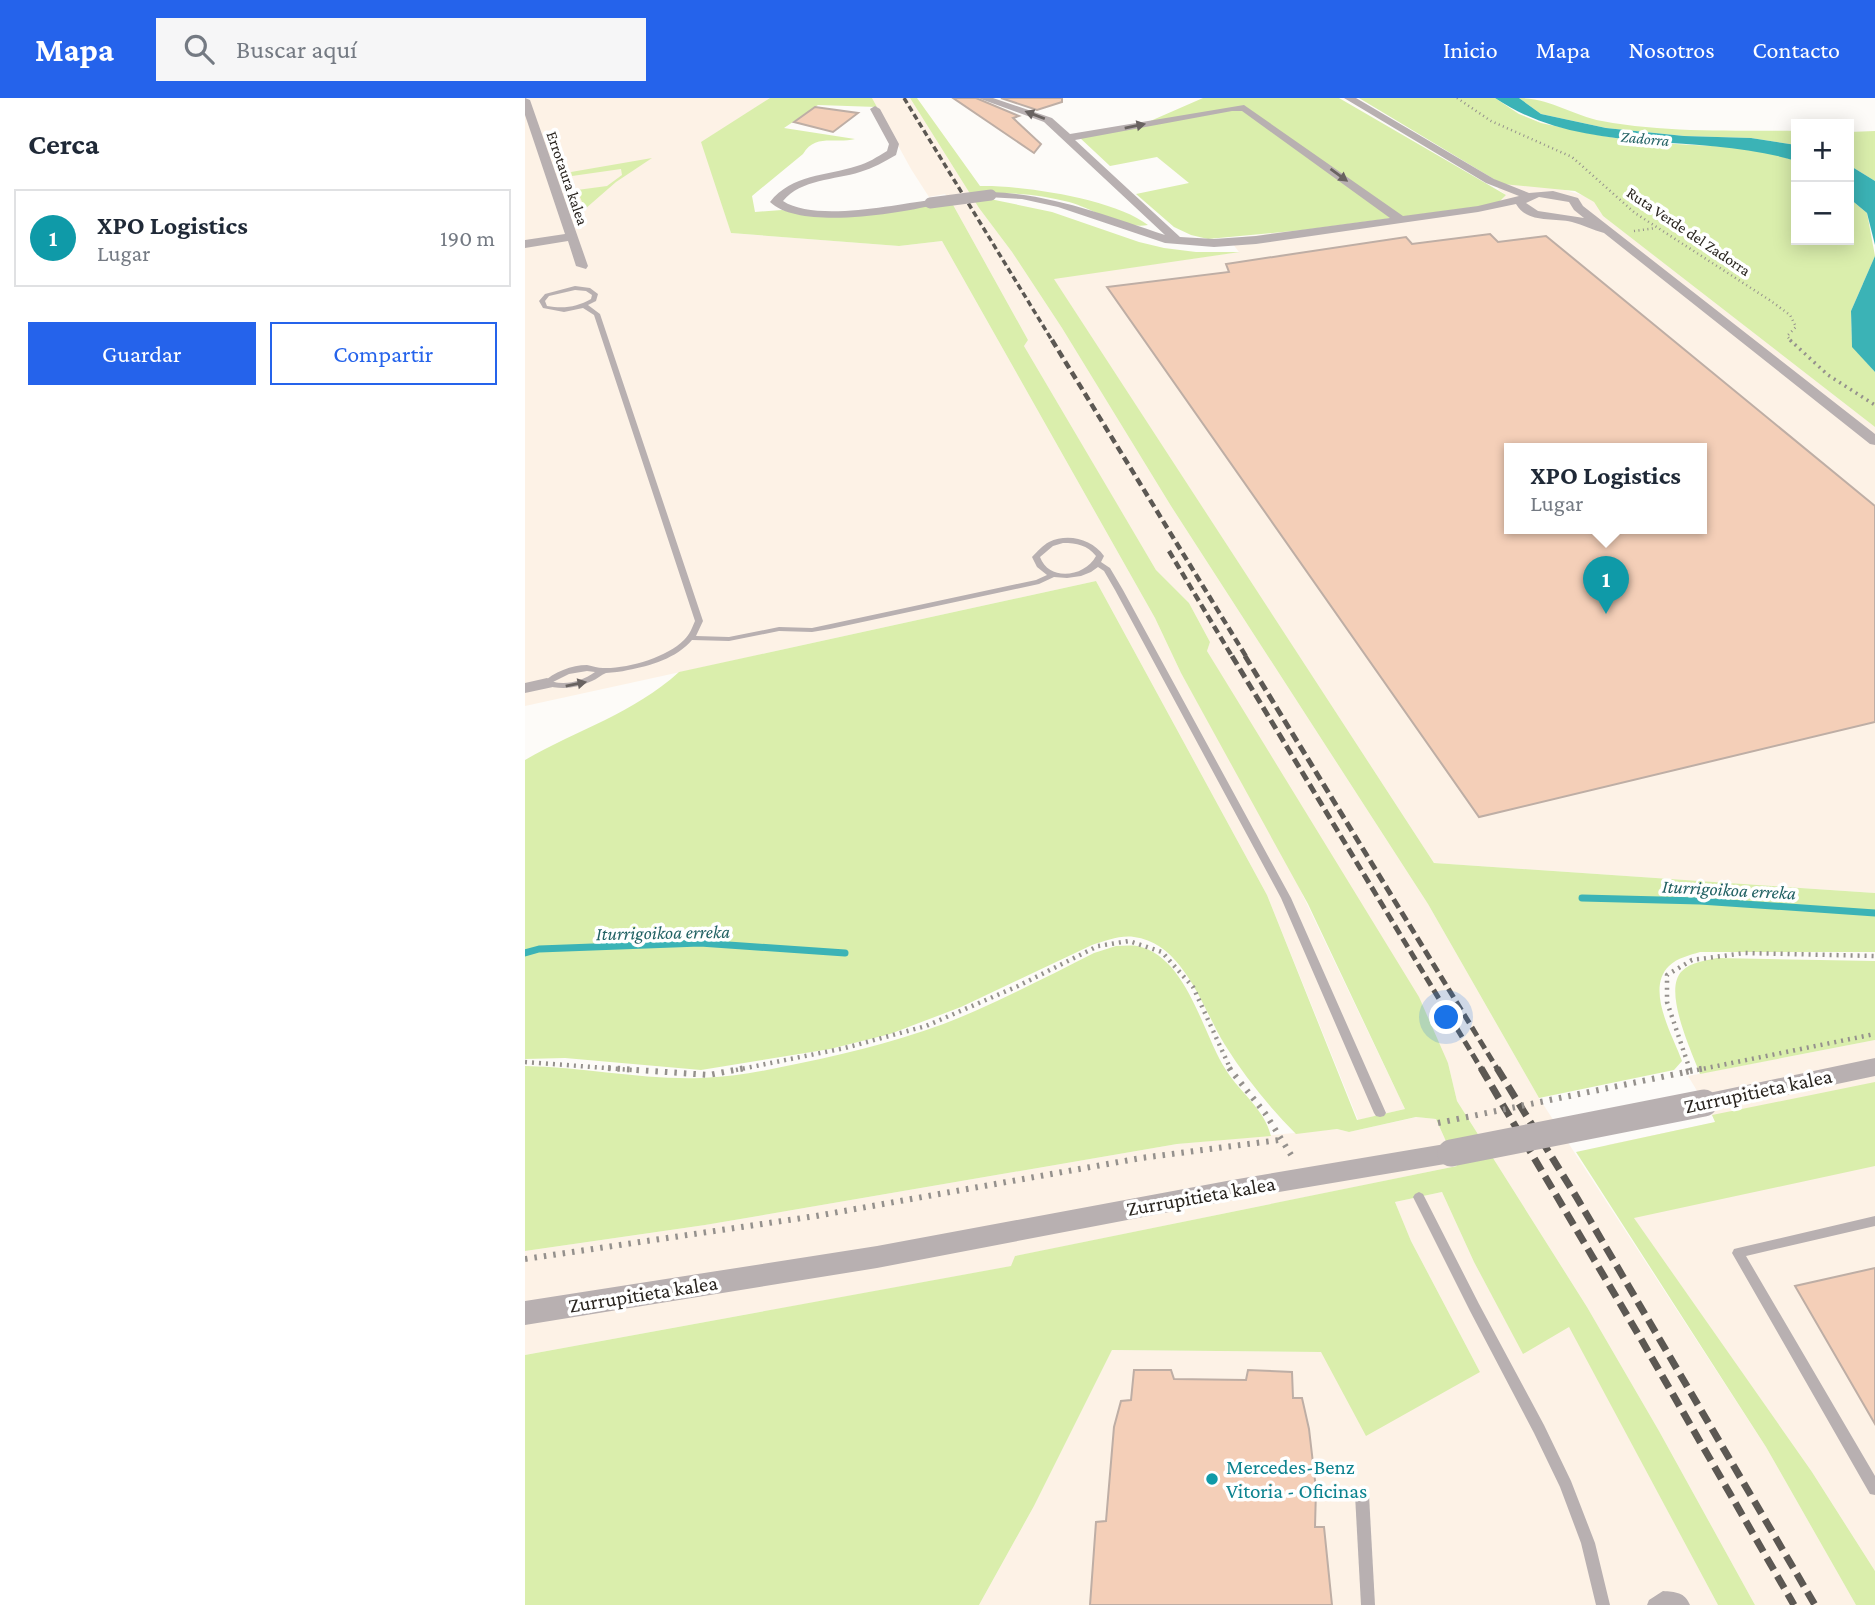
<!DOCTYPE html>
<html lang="es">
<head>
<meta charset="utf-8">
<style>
	body { margin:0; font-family:"Crimson Pro",serif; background:#f6f6f7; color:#1f2937 }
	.controls { position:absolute; right:21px; top:21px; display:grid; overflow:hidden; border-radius:0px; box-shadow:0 4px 18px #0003 }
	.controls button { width:63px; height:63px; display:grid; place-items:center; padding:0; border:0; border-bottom:2px solid #e0e1e3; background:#fff; color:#1f2937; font:35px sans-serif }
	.you { position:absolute; left:922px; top:920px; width:24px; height:24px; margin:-18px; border:5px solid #fff; border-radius:50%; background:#1a73e8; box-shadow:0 0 0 10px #1a73e833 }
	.badge { display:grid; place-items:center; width:46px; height:46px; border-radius:50%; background:#2563eb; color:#fff; font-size:23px; font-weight:700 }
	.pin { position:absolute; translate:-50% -58px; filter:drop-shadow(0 2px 4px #0008) }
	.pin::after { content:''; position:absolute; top:37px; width:24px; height:21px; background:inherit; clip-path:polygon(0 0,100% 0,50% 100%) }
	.popup { position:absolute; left:979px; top:345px; width:203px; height:91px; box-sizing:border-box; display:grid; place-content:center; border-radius:0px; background:#fff; filter:drop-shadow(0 2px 5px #0005); font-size:23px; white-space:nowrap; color:#747a83 }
	.popup b { font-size:26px; color:#1f2937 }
	.popup::after { content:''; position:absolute; left:50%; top:100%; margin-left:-14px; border:14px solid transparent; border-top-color:#fff }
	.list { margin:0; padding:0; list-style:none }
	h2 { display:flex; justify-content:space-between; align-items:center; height:91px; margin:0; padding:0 28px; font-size:30px }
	h2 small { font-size:23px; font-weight:400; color:#747a83 }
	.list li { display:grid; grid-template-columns:46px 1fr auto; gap:21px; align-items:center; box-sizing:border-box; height:98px; margin:0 14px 14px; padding:0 14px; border:2px solid #e0e1e3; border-radius:0px }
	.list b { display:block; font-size:26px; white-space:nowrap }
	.list p { margin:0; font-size:23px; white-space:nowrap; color:#747a83 }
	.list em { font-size:23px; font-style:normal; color:#747a83 }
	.actions { display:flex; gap:14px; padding:21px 28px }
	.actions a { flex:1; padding:16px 0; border:2px solid #2563eb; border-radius:0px; text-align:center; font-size:24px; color:#2563eb }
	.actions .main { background:#2563eb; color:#fff }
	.icon { flex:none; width:38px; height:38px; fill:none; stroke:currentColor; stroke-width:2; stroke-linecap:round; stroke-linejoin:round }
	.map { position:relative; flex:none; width:1350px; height:1507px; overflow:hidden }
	header { display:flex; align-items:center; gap:42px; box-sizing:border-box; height:98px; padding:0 35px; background:#2563eb; color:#fff }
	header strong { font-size:33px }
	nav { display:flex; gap:38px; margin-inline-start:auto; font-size:24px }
	.search { width:490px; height:63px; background:#f6f6f7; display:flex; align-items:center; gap:18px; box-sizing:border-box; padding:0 24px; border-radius:0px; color:#747a83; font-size:26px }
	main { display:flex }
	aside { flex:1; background:#fff }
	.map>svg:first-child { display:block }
</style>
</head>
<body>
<header>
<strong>Mapa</strong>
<div class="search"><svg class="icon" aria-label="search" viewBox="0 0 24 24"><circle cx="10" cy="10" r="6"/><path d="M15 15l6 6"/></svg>Buscar aquí</div>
<nav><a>Inicio</a><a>Mapa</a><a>Nosotros</a><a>Contacto</a></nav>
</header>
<main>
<aside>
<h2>Cerca<small></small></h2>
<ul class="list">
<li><span class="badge" style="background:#0f9aa8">1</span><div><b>XPO Logistics</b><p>Lugar</p></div><em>190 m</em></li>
</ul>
<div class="actions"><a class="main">Guardar</a><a>Compartir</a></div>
</aside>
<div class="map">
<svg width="1350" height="1507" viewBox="0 0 1350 1507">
	<rect width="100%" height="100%" fill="#fdfbf8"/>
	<g fill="#fdf2e6" fill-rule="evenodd">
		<path d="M0,0h245l-68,44 29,91 168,13 43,-5 213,377 26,55 104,185 120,251 -47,11 -91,-225 -171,-314 -571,125z"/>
		<path d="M347,0h38l69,110 33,44 50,76 109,178 257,398 111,194 227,349 90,158h-101l-96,-174 -72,-124 -130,-206 -9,-38 -241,-412 3,-9 -21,-39 -33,-33 -41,-69 -91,-155 4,-6 -76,-137 -7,-9 -16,3 -18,-28z"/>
		<path d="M977,86l56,4 27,8 9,6 9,14 272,211v466l-441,-30 -381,-585 186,-26 -10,-13 268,-35 9,-9 -8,-6zM985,350h192v80h-192z"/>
		<path d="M1350,942v531l-63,-99 -179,-255 -26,-72 109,-23 -28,-46z"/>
		<path d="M892,1019l19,2 21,47 -441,90 -4,10 -487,89v-104l180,-26 472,-81 160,-15 12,3z"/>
		<path d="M917,1094l32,70 49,91 46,-27 149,279h-739l55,-99 78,-156 209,2 159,20 -69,-131 -16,-39z"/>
	</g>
	<g fill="#daeeac">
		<path d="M245,0h102l5,9 -59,-2 -34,23 71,11c-20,5 -40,-6 -52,15l-51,42 3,16 27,-2 33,5 137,-12 76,137 -4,6 132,224 33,33 21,39 -3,9 212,346 29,66 9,38 130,206 72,124 96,174h-37l-149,-278 -46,27 -49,-92 -32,-70 -47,10 16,39 69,131 -114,64 -45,-84 -209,-2 -78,156 -55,99h-454v-250l486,-89 4,-10 442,-90 -21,-47 -20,-2 -67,15 -12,-3 -41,5c-27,-27 -51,-57 -71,-89 -22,-35 -41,-102 -91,-108 -14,-2 -29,4 -42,8l-131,62 -71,27 -60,15 -129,21 -136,-12 -40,1v-299c52,-30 109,-47 154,-88l417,-91 171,314 90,225 48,-11 -97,-205 -127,-231 -26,-55 -213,-377 -43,5 -168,-13 -30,-91z"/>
		<path d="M385,0h7l63,88c42,-1 135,13 168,39 -25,5 -54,-16 -79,-23 -26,-7 -50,-9 -77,-9l-2,6 62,13 87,30 25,6 32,4h44l-186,27 380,584 441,30v59h-175c-10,3 -23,6 -31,14 -24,23 4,70 13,95l-8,9 -135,28 -111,-194 -257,-398 -109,-178 -50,-76 -33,-44z"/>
		<path d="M678,0h136l167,97 -9,9 -194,26 -95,9 -17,-4 -17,-8 -38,-33 53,-11 -32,-26 -47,9 -31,-29 69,-15z"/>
		<path d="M834,0h136l24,16 22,9 51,11 47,8 91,5 41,6 25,8v79h53v-42l18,15 8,43 -24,55 1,35 23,26v55l-272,-211 -9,-14 -19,-11 -73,-7z"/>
		<path d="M994,0c32,0 52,17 83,23 63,12 130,9 194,10v14l-45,-7 -67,-2 -78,-8 -65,-14z"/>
		<path d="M1350,33v50l-26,-16v-33z"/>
		<path d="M127,60l-36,24 -31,27 -8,-19 30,-4 15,-11 -1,-6 -49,7 -1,-4z"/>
		<path d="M591,848c7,0 15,-1 21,0 50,10 65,87 89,124 14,23 38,38 45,66l-94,8 -472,81 -180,26v-185c59,1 117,14 176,12 34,-1 67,-8 100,-15 58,-12 118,-27 174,-52 40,-18 80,-38 119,-58z"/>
		<path d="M1192,860l158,3v79l-175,34c-8,-22 -38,-84 -18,-103 9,-9 23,-10 35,-13z"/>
		<path d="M1350,984v84l-241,52 178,254 63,99v34h-19l-90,-158 -190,-295 139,-30 -3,-7z"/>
	</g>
	<g fill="#3bb3b6">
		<path d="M970,0h24l22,16 65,14 78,8 67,2 45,7v16c-98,-30 -212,-3 -301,-63z"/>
		<path d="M1324,67l26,16v64l-8,-32 -18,-15z"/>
		<path d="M1350,158v116l-23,-25 -1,-36z"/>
	</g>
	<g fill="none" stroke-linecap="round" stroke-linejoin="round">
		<g stroke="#3bb3b6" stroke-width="7">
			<path d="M1057,800l118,3 175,12"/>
			<path d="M0,855l14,-4 161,-6 145,10"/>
		</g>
	</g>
	<g fill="#f4cfb8" stroke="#beaea5" stroke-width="2" fill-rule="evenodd">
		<path d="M428,0h23l43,18 -6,2 28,26 -7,9z"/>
		<path d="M476,0h61v4l-25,8z"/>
		<path d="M290,9l7,1 36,5 -25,19 -39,-10z"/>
		<path d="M965,136l8,8 48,-6 329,270v216l-396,95 -372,-530 122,-15 -3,-8 180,-27 6,7zM985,350h192v80h-192z"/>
		<path d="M1350,1170v156l-80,-138z"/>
		<path d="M609,1272h37l3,9 72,1 2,-10 44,2 1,26h9l7,31 7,60 -1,38h9l8,78h-242l6,-83 10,-1 8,-94 7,-26 10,-1z"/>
	</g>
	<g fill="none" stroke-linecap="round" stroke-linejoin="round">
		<g stroke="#95918d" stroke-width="2.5" stroke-dasharray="1 3.5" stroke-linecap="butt">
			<path d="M932,0l34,23 81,36 63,56 136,88 19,14 6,12 -9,9 5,6"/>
			<path d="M1109,133l22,-3"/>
		</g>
		<path stroke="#95918d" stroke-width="3.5" stroke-dasharray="2 4.5" stroke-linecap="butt" d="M1265,242l38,35 47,30"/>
		<g stroke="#95918d" stroke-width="4.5" stroke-dasharray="2 5" stroke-linecap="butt">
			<path d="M0,964l108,8"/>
			<path d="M211,972l109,-22 81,-22 92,-40 80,-40 31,-5 33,11 31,35 38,83"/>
			<path d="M1165,972l-23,-68v-27l25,-15 53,-7 130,3"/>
			<path d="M1172,972l178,-36"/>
		</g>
		<g stroke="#95918d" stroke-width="6" stroke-dasharray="2.5 7" stroke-linecap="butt">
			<path d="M83,970l101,7 36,-7"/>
			<path d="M704,970l36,45 28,45"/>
			<path d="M1165,973l16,-3"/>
			<path d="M1161,974l4,-1 -1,-3"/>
			<path d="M0,1161l291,-43 325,-58 138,-18 4,3"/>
		</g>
		<g fill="#b8b0b1" fill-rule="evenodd">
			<path d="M50,188l15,2 8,6 -2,7 -8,4 12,9 103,307 -7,15 33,1 50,-10 33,1 224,-48 11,-5 -10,-8 -5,-10c5,-5 11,-12 17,-15 19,-9 43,-3 55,14l-3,6 9,6 13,22 168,308 95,215 -2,3 -4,1 -4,-1 -2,-3 -93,-215 -166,-308 -11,-19 -6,-4 -7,5 -10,4 -14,2 -13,-1 -15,7 -209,45 -18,3 -33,-1 -50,10 -37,-1c-15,18 -42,26 -64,30 -7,2 -15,2 -22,3 -5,2 -9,6 -14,8 -16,8 -32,9 -48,4l-1,-2c10,-11 29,-18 44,-18 6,1 11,3 16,3 25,1 64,-11 81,-28 6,-6 8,-12 11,-19l-101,-306 -11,-7 -19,4 -21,-4 -4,-7 6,-7zM50,192l11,1 6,4 -1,4c-14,8 -27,10 -44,7l-2,-5 4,-5zM538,445c14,0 24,2 33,13 -11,21 -47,26 -56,1l13,-11zM62,573l8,1c-13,9 -26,13 -42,10l16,-8z"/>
			<path d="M894,1094l4,2 56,110 65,121 27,56 24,62 15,62h-14l-15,-62 -21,-56 -26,-54 -64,-122 -57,-114 2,-3z"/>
			<path d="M1350,1118v10l-129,30 129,220v19l-5,-1 -138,-241 2,-4 4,-1z"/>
			<path d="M837,1391l5,1 2,5 6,110h-14l-6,-110 2,-5z"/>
			<path d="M1138,1493c12,1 22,1 27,14h-43l2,-5z"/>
		</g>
		<g fill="#b8b0b1" fill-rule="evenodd">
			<path d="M0,0l5,2 58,166 -2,3 -10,-3 -8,-25 -43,7v-8l40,-6 -40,-119z"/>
			<path d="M453,0h15l59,20 18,16 174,-29 159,111 75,-10 41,-10 -33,-13 -142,-85h12l138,81 35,14 24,-2 25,7 5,8 292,228v11l-5,-1 -266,-211c-11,-3 -21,-8 -32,-11 -20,-5 -44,2 -56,-18l-38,8 -77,11 -145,21 -42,3 -49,-4 -107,-36 -36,-8 -35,-2v-4l4,-1c61,2 117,24 174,43l-121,-113zM707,13h10l148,107 -134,18 -42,3 -34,-2 -105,-97zM1014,99l30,5 5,8 10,8 -46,-7 -12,-8z"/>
			<path d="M350,8l5,3 19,35 -3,11c-12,7 -23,13 -36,17 -25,8 -59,7 -77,29 32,21 110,4 147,-1l6,3 -2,2c-37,9 -135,25 -164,-3 22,-28 56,-26 87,-36 11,-3 20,-9 30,-15l2,-7 -19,-35z"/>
			<path d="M22,580l9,5 -3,4 -28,6v-10z"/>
		</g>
		<g fill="#b8b0b1" fill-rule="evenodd">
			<path d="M1350,960v18l-171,36 -9,-2 -3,-7 3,-7 9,-2z"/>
			<path d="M926,1045l9,3 4,7 -4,7 -9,3 -219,37 -355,68 -352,57v-24l352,-55 355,-66z"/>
		</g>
		<path stroke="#5c5853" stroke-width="3.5" stroke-dasharray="6 3.5" stroke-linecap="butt" d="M379,0l149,244"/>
		<g stroke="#5c5853" stroke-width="4.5" stroke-dasharray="8 4.5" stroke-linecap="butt">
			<path d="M527,242l195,318"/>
			<path d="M644,453l64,107"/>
		</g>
		<g stroke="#5c5853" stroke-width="5" stroke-dasharray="10 5" stroke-linecap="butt">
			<path d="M707,558l250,414"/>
			<path d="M720,558l253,414"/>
		</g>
		<g stroke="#5c5853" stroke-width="7" stroke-dasharray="14 7" stroke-linecap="butt">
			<path d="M956,970l160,271 153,266"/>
			<path d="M972,970l80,130 238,407"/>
		</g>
		<path stroke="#95918d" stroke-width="6" stroke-dasharray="2.5 7" stroke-linecap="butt" d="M913,1025l248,-51"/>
		<path stroke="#b8b0b1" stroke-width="11" d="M405,105l61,-8"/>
		<path stroke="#b8b0b1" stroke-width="27" d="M926,1055l253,-50"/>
	</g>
	<defs><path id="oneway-solid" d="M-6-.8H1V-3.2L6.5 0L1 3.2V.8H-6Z" transform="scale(1.75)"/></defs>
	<g fill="#696361">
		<use href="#oneway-solid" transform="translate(510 17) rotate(-159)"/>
		<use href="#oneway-solid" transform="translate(610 28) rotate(-11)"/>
		<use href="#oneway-solid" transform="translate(814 77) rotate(36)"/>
		<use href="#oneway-solid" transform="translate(51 586) rotate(-11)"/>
	</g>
	<circle fill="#0f9aa8" stroke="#fff" stroke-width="2.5" cx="687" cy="1381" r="7"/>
	<g text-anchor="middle" stroke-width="7" stroke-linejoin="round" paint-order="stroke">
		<g font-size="16" font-style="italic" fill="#216163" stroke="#fff">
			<text transform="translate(1120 40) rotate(5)" y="6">Zadorra</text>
		</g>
		<g font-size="16" fill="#29241f" stroke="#fff">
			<text transform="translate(43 80) rotate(71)" y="6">Errotaura kalea</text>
			<text transform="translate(1164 133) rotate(34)" y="6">Ruta Verde del Zadorra</text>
		</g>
		<g font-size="19" font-style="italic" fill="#216163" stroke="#fff">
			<text transform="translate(1204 791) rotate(3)" y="7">Iturrigoikoa erreka</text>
			<text transform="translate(138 834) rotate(-1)" y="7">Iturrigoikoa erreka</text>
		</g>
		<g font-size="21" fill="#29241f" stroke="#fff">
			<text transform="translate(1233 993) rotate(-12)" y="7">Zurrupitieta kalea</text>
			<text transform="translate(676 1098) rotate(-10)" y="7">Zurrupitieta kalea</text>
			<text transform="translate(118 1196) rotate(-9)" y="7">Zurrupitieta kalea</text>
		</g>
		<g font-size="21" fill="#0d838f" stroke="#fff" text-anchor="start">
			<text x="701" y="1376">Mercedes-Benz<tspan x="701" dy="24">Vitoria - Oficinas</tspan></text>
		</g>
	</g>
</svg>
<div class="controls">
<button>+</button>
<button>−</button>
</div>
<div class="you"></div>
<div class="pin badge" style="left:1081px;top:516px;background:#0f9aa8">1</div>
<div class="popup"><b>XPO Logistics</b>Lugar</div>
</div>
</main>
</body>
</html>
